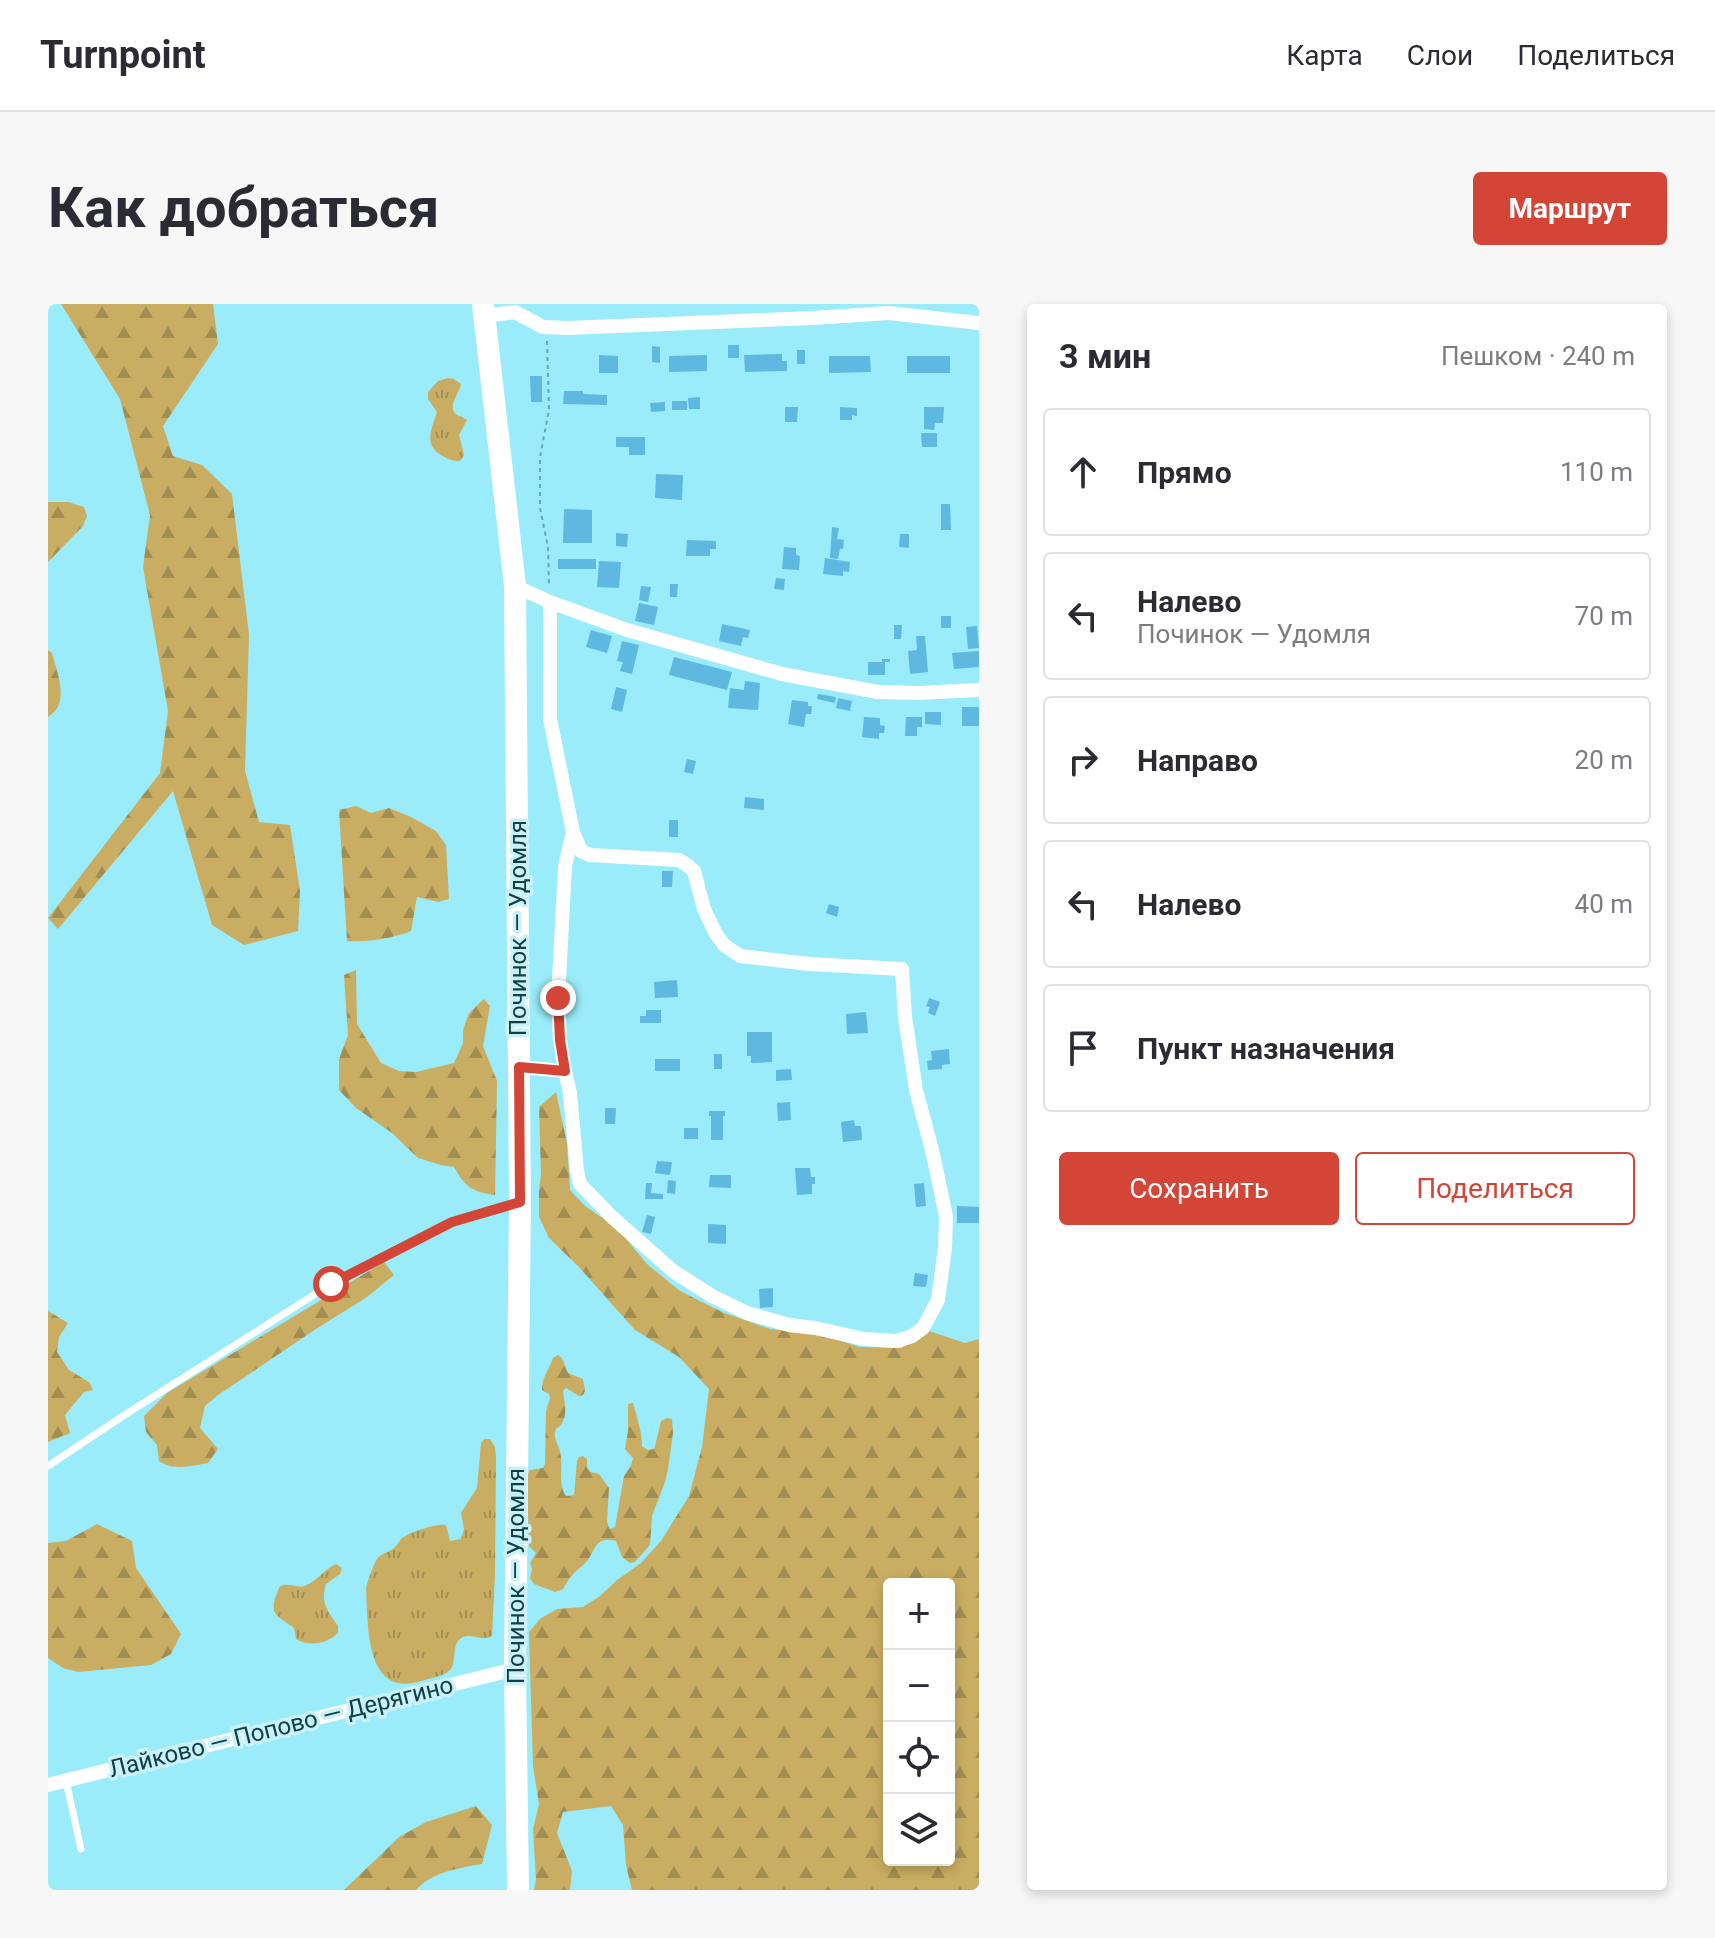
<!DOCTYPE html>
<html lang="ru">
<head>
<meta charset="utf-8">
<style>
	body { margin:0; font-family:Roboto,sans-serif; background:#f7f7f7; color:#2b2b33 }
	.controls { position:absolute; right:24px; bottom:24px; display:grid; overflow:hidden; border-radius:8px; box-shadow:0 4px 12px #0003 }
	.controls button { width:72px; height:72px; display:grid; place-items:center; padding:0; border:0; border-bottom:2px solid #e1e1e2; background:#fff; color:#2b2b33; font:40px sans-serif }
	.stop { position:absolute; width:24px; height:24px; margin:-18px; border:6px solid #d34637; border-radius:50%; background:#fff }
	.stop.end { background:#d34637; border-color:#fff; box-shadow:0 2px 8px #0008 }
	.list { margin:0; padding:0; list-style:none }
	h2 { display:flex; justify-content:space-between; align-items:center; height:104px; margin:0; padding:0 32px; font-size:34px }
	h2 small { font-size:26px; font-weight:400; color:#7c7c81 }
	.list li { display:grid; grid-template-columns:52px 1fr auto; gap:24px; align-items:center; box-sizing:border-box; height:128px; margin:0 16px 16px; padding:0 16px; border:2px solid #e1e1e2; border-radius:8px }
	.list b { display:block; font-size:30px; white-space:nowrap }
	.list p { margin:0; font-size:26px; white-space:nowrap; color:#7c7c81 }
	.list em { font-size:26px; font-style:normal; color:#7c7c81 }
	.actions { display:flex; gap:16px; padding:24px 32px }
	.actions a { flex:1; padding:18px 0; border:2px solid #d34637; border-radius:8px; text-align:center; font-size:28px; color:#d34637 }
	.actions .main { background:#d34637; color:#fff }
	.icon { flex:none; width:44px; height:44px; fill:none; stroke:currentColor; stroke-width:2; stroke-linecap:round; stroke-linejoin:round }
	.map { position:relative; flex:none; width:931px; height:1586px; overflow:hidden; border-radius:8px }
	header { display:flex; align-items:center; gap:48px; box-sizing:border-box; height:112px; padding:0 40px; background:#fff; border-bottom:2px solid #e1e1e2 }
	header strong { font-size:38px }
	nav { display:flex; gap:44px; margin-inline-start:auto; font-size:28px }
	.intro { display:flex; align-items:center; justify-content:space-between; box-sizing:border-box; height:192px; padding:0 48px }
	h1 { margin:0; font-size:56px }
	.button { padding:20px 36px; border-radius:8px; background:#d34637; color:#fff; font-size:28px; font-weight:700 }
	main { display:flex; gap:48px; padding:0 48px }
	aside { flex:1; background:#fff; border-radius:8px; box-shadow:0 4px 12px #0003 }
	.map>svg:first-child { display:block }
</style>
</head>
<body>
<header>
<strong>Turnpoint</strong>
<nav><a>Карта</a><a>Слои</a><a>Поделиться</a></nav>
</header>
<div class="intro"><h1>Как добраться</h1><a class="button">Маршрут</a></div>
<main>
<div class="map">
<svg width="931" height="1586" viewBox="0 0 931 1586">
	<defs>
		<pattern id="grass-tufts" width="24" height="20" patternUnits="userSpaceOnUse" patternTransform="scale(2)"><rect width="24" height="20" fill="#c9ad62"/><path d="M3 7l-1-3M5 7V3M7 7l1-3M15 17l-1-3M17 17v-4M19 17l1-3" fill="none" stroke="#a28e53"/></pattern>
		<pattern id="forest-firs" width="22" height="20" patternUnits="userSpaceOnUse" patternTransform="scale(2)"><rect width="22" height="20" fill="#c9ad62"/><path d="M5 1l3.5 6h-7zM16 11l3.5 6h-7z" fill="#a28e53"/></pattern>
	</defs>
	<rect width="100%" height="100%" fill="#9aecfa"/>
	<g fill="url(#grass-tufts)">
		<path d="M400,74l6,1 7,5c-1,8 -14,22 -5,30 3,3 8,3 11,6l-8,15 5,20 -4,6c-8,0 -12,-2 -19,-6 -18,-11 -9,-27 -4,-43l-9,-13v-7l10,-11z"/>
		<path d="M436,1135h6l5,8 1,12 -1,114 -3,63c-13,6 -19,-3 -29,1 -13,6 -5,24 -13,33 -7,7 -20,8 -29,11 -56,18 -53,-56 -55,-92 0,-4 9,-28 11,-30 4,-6 11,-6 17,-11 3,-3 5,-7 8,-10 8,-6 35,-15 44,-13l4,16 11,-2 3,-10 -3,-16 16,-25 4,-45z"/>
		<path d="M288,1260l6,4 -2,6 -14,10c-6,19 2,27 12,42v7c-11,11 -29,14 -42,6l-2,-11c-16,-12 -26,-13 -17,-35 2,-5 2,-8 8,-8 7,-1 12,3 19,1 13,-4 20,-17 32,-22z"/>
	</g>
	<g fill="url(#forest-firs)" fill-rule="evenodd">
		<path d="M13,0h152l5,40 -55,82 10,30 29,9 30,29 17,141 -4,136 14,51 31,3 10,66 -2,40 -54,14 -32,-20 -39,-134 -115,138 -10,-11 112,-145 8,-62 -25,-144 7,-52 -30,-116z"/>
		<path d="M0,198h20l16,5 3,9 -4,10 -35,36z"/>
		<path d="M0,346l4,3c5,21 19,50 -4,64z"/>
		<path d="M308,502l15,7 18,-5 22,9 25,14 10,14 3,54 -11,3 -21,-5 -6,34c-21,8 -41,11 -64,10l-8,-131z"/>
		<path d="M308,666l1,54 24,39 18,8 17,1 38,-9 9,-20v-13l6,-17 15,-14 6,7 -7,40 14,35 -2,114c-23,-3 -30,-8 -41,-28l-13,-2 -23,-7 -26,-25 -36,-25 -17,-18v-31l9,-24 -4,-60z"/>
		<path d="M508,788l11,51 3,47 15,16 32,22 30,36 33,27 42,21 48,17 55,6 34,12 42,1 28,-17 36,12 14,-4v551h-347l-6,-25 -3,-40 -12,-19 -48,6 -6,21 15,38 -2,19h-36l2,-10 -3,-51 6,-25 -6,-38 -4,-134 11,-13 17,-10 26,-2 17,-11 17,-16 24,-17 20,-22 28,-45 13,-49 7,-58 -30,-32 -44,-27 -57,-64 -29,-28 -10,-21v-27l2,-16 -2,-67zM841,1280h60v276h-60z"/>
		<path d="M336,958l10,13 -27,22 -51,32 -98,66 -13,11 -5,22 18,21 -10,14c-16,3 -36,8 -49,-2l-2,-16 -11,-13 -2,-16 23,-23z"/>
		<path d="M0,1007l20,12 -9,14 -2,15 12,18 20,12 4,8 -9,2 -19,23 5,18 -22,9z"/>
		<path d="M510,1051l4,3 6,15 15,6 2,12 -2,4 -4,1 -13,-8 -3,3c1,10 5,22 -1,32 -3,6 -6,3 -7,10 -1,7 4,13 5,19 4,15 -3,31 6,44l8,-1 3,-34 2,-4 4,-1 4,3v9l4,4 8,2 10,14 -2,34 3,7 5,-2 9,-51 7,-10 2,-8 -8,-9 3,-18v-27l5,-1c4,14 9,29 9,43l6,4 6,-1 1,-3 6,-25 6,-3 5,1 1,14 -5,36 -3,13 -13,34 -2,29 -15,17 -5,1 -8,-6 -6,-16c-20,-5 -20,7 -28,19 -4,5 -10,9 -14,13 -5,5 -8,11 -11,16l-8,3 -21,-8 -4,-6 2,-9 -2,-6 6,-10 -7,-7 -2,-71 3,-5 13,-2 2,-4 1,-53 4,-13 -1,-4 -7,-4c-1,-11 8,-22 11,-32z"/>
		<path d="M49,1220l35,17 4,27 45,66 -10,20 -20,11 -73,7 -15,-4 -15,-10v-115l18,-2z"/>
		<path d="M428,1502l16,19 -10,39c-23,4 -50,8 -66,26h-72l55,-53 27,-15z"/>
	</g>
	<g fill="#5fb8e0">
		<rect x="680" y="41" width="11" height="13"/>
		<path d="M604,42l8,1v16l-8,-1z"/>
		<rect x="749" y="46" width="8" height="14"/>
		<path d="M734,50v7h5v10l-42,1 -1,-17z"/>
		<path d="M551,51l19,1v17h-19z"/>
		<path d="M659,51v16l-38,1v-16z"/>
		<path d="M781,52h41l1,16 -42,1z"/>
		<rect x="859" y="52" width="43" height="17"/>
		<path d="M482,72h12v26h-11z"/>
		<path d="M516,87h19v3l24,1v10l-44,-1z"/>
		<path d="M652,93v12h-11l-1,-11z"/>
		<rect x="624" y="97" width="15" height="9"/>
		<path d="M617,98v9l-14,1 -1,-9z"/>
		<path d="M737,103h13l-1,15h-12z"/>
		<path d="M792,103l17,1v8l-5,-1v5h-12z"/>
		<path d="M876,103h20l-1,16h-8l-1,7 -10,-1z"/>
		<path d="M873,129h16v14h-15z"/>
		<path d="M568,133h29v18h-16v-8h-13z"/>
		<path d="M608,170l27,1 -1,25 -27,-2z"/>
		<path d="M893,200h9l1,26h-10z"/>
		<path d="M516,205l28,1v33h-29z"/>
		<path d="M784,223l7,1 -2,11 7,1 -1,9h-3l-2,10 -8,-1z"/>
		<path d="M568,229l12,1 -1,13 -11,-1z"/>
		<path d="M852,230h9v14l-10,-1z"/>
		<path d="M639,236l29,1v8h-6v7h-24z"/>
		<path d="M736,243l12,1v7l4,1 -1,14 -17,-1z"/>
		<path d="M777,254l25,4 -1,10 -6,-1v5l-20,-2z"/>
		<rect x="510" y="255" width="38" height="10"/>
		<path d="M551,257l22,1 -2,26 -22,-1z"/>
		<path d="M728,274l9,1 -1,11 -10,-1z"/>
		<path d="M622,280h8l-1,13h-7z"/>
		<path d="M593,282l10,1 -3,15 -9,-2z"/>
		<path d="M591,299l19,4 -4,18 -19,-4z"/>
		<rect x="893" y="312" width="10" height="12"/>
		<path d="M674,320l28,6 -2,8 -5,-1 -2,9 -22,-5z"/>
		<path d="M846,321h8l-1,14h-7z"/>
		<path d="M929,322l2,22 -11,1 -2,-22z"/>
		<path d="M543,326l21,6 -5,17 -21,-6z"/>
		<path d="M868,332h9l3,36 -18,2 -2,-23 9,-1z"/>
		<path d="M574,337l17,4 -7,29 -12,-3 3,-9 -6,-1z"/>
		<path d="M931,347v16l-25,2 -2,-16z"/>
		<path d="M626,353l58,15 -5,18 -58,-15z"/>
		<path d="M834,355h8v3h-5v13h-17v-13h14z"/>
		<path d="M697,377l15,2 -2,27 -30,-2 2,-20 14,2z"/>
		<path d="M568,383l11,3 -5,22 -11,-3z"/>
		<path d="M770,390l18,3 -1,6 -18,-4z"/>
		<path d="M790,394l14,3 -2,10 -14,-3z"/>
		<path d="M744,396l16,2v4h4l-1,8h-5l-2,13 -16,-3z"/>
		<rect x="914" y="403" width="17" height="19"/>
		<path d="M877,408h16v13l-16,-1z"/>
		<path d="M816,413l16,1v7l5,1 -1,7h-5v6l-17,-2z"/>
		<path d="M858,413h16v10h-5v9h-12z"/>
		<path d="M639,455l9,2 -3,13 -9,-2z"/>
		<path d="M697,493l19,2v11l-20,-2z"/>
		<rect x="621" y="516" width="9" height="17"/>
		<path d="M614,567h11l-1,16h-10z"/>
		<path d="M781,600l10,3 -2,10 -11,-4z"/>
		<path d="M629,676l1,17 -23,1 -1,-16z"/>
		<path d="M881,694l11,4 -5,14 -7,-3 2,-6 -4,-1z"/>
		<path d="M598,706h15v13h-21v-7h6z"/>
		<path d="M818,708l2,21 -21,1 -1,-20z"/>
		<path d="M699,728h25v30l-21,1v-7h-4z"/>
		<path d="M901,745l1,15 -8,1v4l-14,1 -1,-9 5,-1 -1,-9z"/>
		<rect x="666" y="750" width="8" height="15"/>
		<rect x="607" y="755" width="25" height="12"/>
		<path d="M743,765l1,11 -16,1v-11z"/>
		<path d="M742,798l1,18 -13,1 -1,-18z"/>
		<path d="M557,804h11l-1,16h-10z"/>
		<path d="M661,807h16v5h-2v24h-12v-24h-2z"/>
		<path d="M806,816l1,6h6l1,14 -19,2 -2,-20z"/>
		<rect x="636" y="824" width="14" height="11"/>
		<path d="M609,857l15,1 -2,13 -15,-2z"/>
		<path d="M747,864h15l1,9h4v7h-3v10l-15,1z"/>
		<path d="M662,871h21v13l-22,-1z"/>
		<path d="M620,876l8,1 -1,13 -8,-1z"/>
		<path d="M598,879h6l-1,10 12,1v5h-18z"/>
		<path d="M876,879l2,23 -10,1 -2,-23z"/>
		<path d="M909,902l22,1v16h-22z"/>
		<path d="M599,911l8,2 -4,17 -9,-2z"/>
		<path d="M660,920l18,1v19l-18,-1z"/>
		<path d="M867,969l13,2 -2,12 -13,-1z"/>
		<path d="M725,984v19l-13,1 -1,-19z"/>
	</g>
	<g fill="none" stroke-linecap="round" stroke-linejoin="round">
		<path stroke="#63a8b3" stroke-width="2" stroke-dasharray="4 4" stroke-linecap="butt" d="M499,37l2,69 -9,47v51l8,39 1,38"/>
		<g stroke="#fff" stroke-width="7">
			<path d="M0,1162l75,-50 208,-132 121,-62 66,-20"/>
			<path d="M18,1477l15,68"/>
		</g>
		<g stroke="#fff" stroke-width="14">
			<path d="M436,12l31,-4 28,15 25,1 245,-10 76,-5 90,10"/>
			<path d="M467,282l35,16"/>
			<path d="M471,763l46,4 -5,-31 -2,-42 7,-132 8,-34 -23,-113v-117l77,28 155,44 96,18 40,1 61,-3"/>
			<path d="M517,767l5,22 7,78 3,13 32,33 61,54 39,25 35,17 42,12 26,3 49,11 33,2 15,-5 11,-8 15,-28 7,-52 1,-32 -14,-66 -16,-60 -11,-73 -3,-48 -93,-5 -69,-8 -16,-11 -8,-11 -12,-25 -10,-38 -7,-6 -8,-5 -89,-5 -9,-4 -8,-19"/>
			<path d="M0,1481l467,-116"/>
		</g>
		<path stroke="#fff" stroke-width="22" d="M435,0l32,282 5,616 -5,467 3,221"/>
	</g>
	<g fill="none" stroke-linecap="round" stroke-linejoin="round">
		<path stroke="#d34637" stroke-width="10" d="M283,980l121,-62 68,-20 -1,-135 46,4 -5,-31 -2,-42"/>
	</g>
	<g text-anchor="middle" stroke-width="7" stroke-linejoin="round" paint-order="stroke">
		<g font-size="24" fill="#104047" stroke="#cbf1f8">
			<text transform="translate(470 624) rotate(-90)" y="8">Починок — Удомля</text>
			<text transform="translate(468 1272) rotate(-90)" y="8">Починок — Удомля</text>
			<text transform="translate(233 1423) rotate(-14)" y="8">Лайково — Попово — Дерягино</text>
		</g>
	</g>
</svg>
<div class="controls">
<button>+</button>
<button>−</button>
<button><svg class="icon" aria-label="locate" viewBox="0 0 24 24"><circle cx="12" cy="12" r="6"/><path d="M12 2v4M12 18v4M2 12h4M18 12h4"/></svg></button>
<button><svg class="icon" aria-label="layers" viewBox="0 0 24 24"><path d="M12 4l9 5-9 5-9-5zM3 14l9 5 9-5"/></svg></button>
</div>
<div class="stop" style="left:283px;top:980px"></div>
<div class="stop end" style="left:510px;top:694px"></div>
</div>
<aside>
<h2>3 мин<small>Пешком · 240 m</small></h2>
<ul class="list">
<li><svg class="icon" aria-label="ahead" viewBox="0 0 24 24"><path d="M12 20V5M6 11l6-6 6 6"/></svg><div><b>Прямо</b></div><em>110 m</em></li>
<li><svg class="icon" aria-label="left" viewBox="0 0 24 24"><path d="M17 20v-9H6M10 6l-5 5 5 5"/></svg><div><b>Налево</b><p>Починок — Удомля</p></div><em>70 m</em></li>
<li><svg class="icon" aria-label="right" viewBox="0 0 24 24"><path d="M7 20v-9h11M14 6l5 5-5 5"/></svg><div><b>Направо</b></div><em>20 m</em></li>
<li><svg class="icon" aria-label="left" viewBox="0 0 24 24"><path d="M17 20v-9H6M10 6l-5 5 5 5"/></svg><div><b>Налево</b></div><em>40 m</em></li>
<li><svg class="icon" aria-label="arrive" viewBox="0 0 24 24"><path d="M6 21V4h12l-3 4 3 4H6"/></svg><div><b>Пункт назначения</b></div></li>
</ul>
<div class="actions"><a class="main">Сохранить</a><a>Поделиться</a></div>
</aside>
</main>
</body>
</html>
